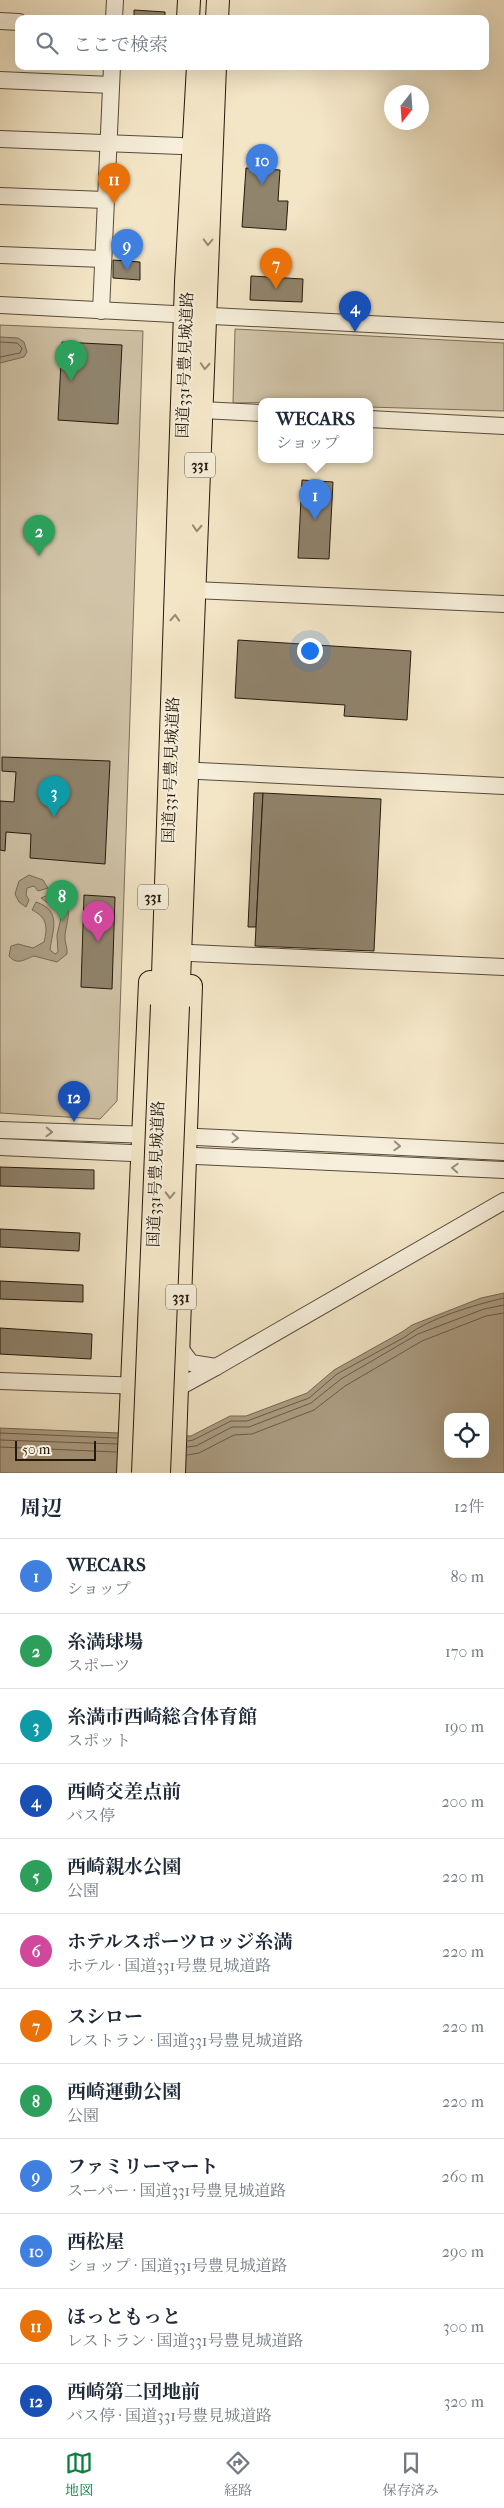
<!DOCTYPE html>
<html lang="ja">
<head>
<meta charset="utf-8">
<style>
	body { margin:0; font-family:"IM FELL French Canon","Noto Serif JP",serif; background:#f2f2f3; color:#1f2937 }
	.controls { position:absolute; right:15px; bottom:15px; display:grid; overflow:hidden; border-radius:10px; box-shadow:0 5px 20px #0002 }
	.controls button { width:45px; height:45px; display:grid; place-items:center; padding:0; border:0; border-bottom:1px solid #e0e1e3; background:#fff; color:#1f2937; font:25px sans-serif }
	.compass { position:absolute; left:384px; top:85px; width:45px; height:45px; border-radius:50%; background:#fff; box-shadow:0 5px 20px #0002; rotate:197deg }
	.scale { position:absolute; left:15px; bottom:12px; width:81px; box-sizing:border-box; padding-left:5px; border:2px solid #24190c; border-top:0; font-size:14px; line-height:18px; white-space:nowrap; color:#24190c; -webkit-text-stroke:4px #f7efdb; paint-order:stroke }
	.you { position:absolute; left:309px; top:650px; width:18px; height:18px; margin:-12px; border:4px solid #fff; border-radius:50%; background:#1a73e8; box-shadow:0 0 0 8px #1a73e833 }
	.badge { display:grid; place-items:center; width:32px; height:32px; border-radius:50%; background:#0b8043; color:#fff; font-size:16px; font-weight:700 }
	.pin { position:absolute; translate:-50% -41px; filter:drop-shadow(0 1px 2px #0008) }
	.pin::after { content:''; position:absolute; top:26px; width:18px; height:15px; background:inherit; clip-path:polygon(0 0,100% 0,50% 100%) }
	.popup { position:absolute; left:258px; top:398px; width:115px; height:65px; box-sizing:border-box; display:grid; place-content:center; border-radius:10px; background:#fff; filter:drop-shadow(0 1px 4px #0005); font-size:16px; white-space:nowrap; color:#747a83 }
	.popup b { font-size:19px; color:#1f2937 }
	.popup::after { content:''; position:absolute; left:50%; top:100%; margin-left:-10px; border:10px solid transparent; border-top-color:#fff }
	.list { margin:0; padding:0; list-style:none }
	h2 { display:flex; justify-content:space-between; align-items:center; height:65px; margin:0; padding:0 20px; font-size:21px }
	h2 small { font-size:16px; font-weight:400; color:#747a83 }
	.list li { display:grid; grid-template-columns:32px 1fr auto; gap:15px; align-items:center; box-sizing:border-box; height:75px; padding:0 20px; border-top:1px solid #e0e1e3 }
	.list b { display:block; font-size:19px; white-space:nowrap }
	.list p { margin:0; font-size:16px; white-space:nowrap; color:#747a83 }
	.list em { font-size:16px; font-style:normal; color:#747a83 }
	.icon { flex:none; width:28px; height:28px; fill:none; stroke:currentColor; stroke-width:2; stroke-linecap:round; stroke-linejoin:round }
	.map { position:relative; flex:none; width:504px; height:1473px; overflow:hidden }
	.search { position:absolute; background:#fff; box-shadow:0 5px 20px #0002; left:15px; right:15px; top:15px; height:55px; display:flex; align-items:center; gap:12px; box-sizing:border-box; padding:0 18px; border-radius:10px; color:#747a83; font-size:19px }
	.sheet { height:965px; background:#fff }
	nav { display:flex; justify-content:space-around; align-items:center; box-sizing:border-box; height:70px; border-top:1px solid #e0e1e3; background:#fff; font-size:14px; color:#747a83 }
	nav a { display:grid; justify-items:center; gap:2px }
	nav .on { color:#0b8043 }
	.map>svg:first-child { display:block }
</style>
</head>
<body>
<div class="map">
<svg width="504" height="1473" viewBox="0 0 504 1473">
	<rect width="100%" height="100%" fill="#f3e6c7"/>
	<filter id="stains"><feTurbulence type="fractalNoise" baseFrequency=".004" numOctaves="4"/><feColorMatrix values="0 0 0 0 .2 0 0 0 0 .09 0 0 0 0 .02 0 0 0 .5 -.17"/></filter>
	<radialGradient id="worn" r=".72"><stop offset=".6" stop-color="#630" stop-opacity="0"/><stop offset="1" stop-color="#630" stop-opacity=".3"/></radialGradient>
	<g fill="#d0c3a7" stroke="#7a6e5a">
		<path d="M0,325l143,6 -26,770 -17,18 -100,-6z"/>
		<path d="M235,329l269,14v68l-135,-4v-6l-136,2z"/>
	</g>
	<g fill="#ada087" stroke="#766a56" fill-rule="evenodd">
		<path d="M0,337l18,1 6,4 3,10 -3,5 -24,6z"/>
		<path d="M29,875l14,5 5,8 -10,3 -4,-5 -7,2 -1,7 3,5 -3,7 -7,-5 -4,-8 4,-13z"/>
		<path d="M48,895c28,10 20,17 17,40 -1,7 3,12 2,19l-10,8 -23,-6c-9,3 -17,10 -25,0l2,-10 7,-2 15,4 11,-6c4,-15 3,-25 -12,-32l4,-8c27,9 16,29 14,48l5,4 3,-2 -1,-17 4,-17 -6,-10 -14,-10z"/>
		<path d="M504,1293v180h-504v-45l191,8 39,-20h16l61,-23 27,-23 68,-38 10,-7 69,-27zM448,1417h37v37h-37z"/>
	</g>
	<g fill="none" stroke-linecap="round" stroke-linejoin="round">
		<g stroke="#685c4a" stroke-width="1">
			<path d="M0,342l17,1 5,5 -2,5 -20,4"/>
			<path d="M0,1433l117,5"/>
			<path d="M0,1440l117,4"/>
			<path d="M188,1441l5,-1 38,-19h16l62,-23 28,-24 68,-37c24,-19 69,-32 99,-39"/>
			<path d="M0,1447l116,5"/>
			<path d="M187,1447l9,-1 36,-19h17l62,-24 30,-24 77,-45 66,-25 20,-4"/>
			<path d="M187,1455l12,-2 35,-18 18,-1 62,-24 31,-24 77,-45 64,-25 18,-3"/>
		</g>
	</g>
	<g fill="#90846d" stroke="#24190c">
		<path d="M134,10l31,2v7h-31z"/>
		<path d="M246,168l34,2 -2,31h10l-2,29 -44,-3z"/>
		<path d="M113,260l27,2v18l-27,-2z"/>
		<path d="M251,276l52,3 -1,23 -52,-2z"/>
		<path d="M62,342l60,3 -4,79 -60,-4z"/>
		<path d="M302,480l31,2 -4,77 -31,-1z"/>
		<path d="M238,640l173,11 -4,69 -63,-4 1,-11 -110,-7z"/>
		<path d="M2,757l108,4 -5,103 -75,-6 1,-24 -25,-2 -1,19 -5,-1v-49l14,1 2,-30 -14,-1z"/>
		<path d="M254,793h9l-7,134h-8z"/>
		<path d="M263,793l118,6 -7,152 -119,-5z"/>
		<path d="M84,895l31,2 -3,92 -31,-2z"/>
		<path d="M0,1167l94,3v19l-94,-3z"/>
		<path d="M0,1229l80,4 -1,18 -79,-4z"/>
		<path d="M0,1281l83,4v17l-83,-3z"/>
		<path d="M0,1328l92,6 -1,25 -91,-5z"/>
	</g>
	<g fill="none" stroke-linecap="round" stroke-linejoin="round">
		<defs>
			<g id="minor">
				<path d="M114,19l1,-19"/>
				<path d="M0,21l19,1"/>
				<path d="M0,80l111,5"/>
				<path d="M0,139l181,7"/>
				<path d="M0,196l105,4"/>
				<path d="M0,255l103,4"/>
				<path d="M0,305l504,26"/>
				<path d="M101,311l11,-245"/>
				<path d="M202,410l59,3"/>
				<path d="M369,419l135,7"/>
				<path d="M194,590l310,14"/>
				<path d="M199,771l305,15"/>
				<path d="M191,953l313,14"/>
				<path d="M0,1130l152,5"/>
				<path d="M177,1136l327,16"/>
				<path d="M0,1147l504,23"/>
				<path d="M179,1347l12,16 25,4"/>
				<path d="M0,1381l143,5"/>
				<path d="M168,1386l15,-1 33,-18 288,-166"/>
			</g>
			<g id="highway">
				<path d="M188,19l1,-19"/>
				<path d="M217,19l1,-19"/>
				<path d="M162,1005l24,-723 12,-216"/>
				<path d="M178,1006l37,-940"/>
				<path d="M128,1473l22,-491"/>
				<path d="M174,1473l17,-487"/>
			</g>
		</defs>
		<use href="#minor" stroke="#584c3b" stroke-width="18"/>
		<use href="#highway" stroke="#24190c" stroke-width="24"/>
		<use href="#minor" stroke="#f7efdb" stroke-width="16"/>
		<use href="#highway" stroke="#f3e6c7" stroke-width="22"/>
		<defs>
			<g id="highway-bridge">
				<path d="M143,1473l19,-468"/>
				<path d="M159,1473l19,-467"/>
			</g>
		</defs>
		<use href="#highway-bridge" stroke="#24190c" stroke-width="24" stroke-linecap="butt"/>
		<use href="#highway-bridge" stroke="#f3e6c7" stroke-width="22"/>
	</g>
	<defs><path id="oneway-chevron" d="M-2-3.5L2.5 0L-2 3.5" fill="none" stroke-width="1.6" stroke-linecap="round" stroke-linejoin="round" transform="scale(1.25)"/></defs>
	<g stroke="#968a73">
		<use href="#oneway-chevron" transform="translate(208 242) rotate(91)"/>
		<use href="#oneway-chevron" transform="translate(205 366) rotate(93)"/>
		<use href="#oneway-chevron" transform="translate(197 528) rotate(93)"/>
		<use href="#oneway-chevron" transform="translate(175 618) rotate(-87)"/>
		<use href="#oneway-chevron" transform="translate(170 1195) rotate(92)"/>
	</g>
	<g stroke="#988f7e">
		<use href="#oneway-chevron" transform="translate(49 1132) rotate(2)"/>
		<use href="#oneway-chevron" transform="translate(235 1138) rotate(3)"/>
		<use href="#oneway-chevron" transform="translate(397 1146) rotate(3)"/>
		<use href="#oneway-chevron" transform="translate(455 1168) rotate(-177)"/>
	</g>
	<g text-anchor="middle" stroke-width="4" stroke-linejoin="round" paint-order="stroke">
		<g fill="#f7efdb" stroke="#63594a" stroke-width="1">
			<rect x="185" y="452.5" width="30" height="25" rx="4"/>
			<rect x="138" y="884.5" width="30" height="25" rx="4"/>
			<rect x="166" y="1284.5" width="30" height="25" rx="4"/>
		</g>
		<g font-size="15" font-weight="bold" fill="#24190c">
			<text x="200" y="470">331</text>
			<text x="153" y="902">331</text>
			<text x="181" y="1302">331</text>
		</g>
		<g font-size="16" fill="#24190c" stroke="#f7efdb">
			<text transform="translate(184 365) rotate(-88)" y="6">国道331号豊見城道路</text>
			<text transform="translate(170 770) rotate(-88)" y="6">国道331号豊見城道路</text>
			<text transform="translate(155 1174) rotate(-88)" y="6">国道331号豊見城道路</text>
		</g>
	</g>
	<rect width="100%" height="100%" filter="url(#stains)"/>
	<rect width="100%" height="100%" fill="url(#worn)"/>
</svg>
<div class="controls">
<button><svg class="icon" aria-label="locate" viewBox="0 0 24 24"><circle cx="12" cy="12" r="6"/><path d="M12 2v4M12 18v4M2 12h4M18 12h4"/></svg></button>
</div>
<svg class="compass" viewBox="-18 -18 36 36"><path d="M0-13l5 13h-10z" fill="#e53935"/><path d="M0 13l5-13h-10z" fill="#747a83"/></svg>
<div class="scale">50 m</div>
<div class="you"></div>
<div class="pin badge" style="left:315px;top:520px;background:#3f7fe0">1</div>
<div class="popup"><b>WECARS</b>ショップ</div>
<div class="pin badge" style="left:39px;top:556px;background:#2e9e5b">2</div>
<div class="pin badge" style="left:54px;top:817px;background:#0f9aa8">3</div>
<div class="pin badge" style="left:355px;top:332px;background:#1a4fb4">4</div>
<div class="pin badge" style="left:71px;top:381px;background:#2e9e5b">5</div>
<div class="pin badge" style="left:98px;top:942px;background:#d1479c">6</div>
<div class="pin badge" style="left:276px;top:289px;background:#e8710a">7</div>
<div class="pin badge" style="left:62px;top:921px;background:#2e9e5b">8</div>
<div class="pin badge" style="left:127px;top:270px;background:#3f7fe0">9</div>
<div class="pin badge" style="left:262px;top:185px;background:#3f7fe0">10</div>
<div class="pin badge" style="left:114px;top:204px;background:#e8710a">11</div>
<div class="pin badge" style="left:74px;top:1122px;background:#1a4fb4">12</div>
<div class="search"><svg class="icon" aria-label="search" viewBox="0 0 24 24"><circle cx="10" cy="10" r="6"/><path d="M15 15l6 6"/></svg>ここで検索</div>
</div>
<section class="sheet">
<h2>周辺<small>12件</small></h2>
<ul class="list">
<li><span class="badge" style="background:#3f7fe0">1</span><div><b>WECARS</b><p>ショップ</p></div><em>80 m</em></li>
<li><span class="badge" style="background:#2e9e5b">2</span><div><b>糸満球場</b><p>スポーツ</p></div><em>170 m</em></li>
<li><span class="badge" style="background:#0f9aa8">3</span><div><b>糸満市西崎総合体育館</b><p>スポット</p></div><em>190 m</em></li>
<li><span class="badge" style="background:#1a4fb4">4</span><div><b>西崎交差点前</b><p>バス停</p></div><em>200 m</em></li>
<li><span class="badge" style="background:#2e9e5b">5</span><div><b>西崎親水公園</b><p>公園</p></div><em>220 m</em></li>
<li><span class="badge" style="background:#d1479c">6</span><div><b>ホテルスポーツロッジ糸満</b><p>ホテル · 国道331号豊見城道路</p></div><em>220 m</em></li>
<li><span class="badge" style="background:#e8710a">7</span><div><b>スシロー</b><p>レストラン · 国道331号豊見城道路</p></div><em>220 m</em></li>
<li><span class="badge" style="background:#2e9e5b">8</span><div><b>西崎運動公園</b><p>公園</p></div><em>220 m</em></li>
<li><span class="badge" style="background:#3f7fe0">9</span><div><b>ファミリーマート</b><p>スーパー · 国道331号豊見城道路</p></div><em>260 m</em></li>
<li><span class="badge" style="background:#3f7fe0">10</span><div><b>西松屋</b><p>ショップ · 国道331号豊見城道路</p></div><em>290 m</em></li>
<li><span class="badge" style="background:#e8710a">11</span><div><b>ほっともっと</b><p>レストラン · 国道331号豊見城道路</p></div><em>300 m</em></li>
<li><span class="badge" style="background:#1a4fb4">12</span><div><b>西崎第二団地前</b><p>バス停 · 国道331号豊見城道路</p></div><em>320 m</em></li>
</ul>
</section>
<nav>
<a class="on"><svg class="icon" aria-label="map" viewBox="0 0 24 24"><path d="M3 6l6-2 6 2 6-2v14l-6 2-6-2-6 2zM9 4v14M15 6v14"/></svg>地図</a>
<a><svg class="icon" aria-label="directions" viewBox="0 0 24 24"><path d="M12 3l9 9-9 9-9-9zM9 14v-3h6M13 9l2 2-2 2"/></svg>経路</a>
<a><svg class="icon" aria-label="saved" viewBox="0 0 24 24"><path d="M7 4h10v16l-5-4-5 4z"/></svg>保存済み</a>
</nav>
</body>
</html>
